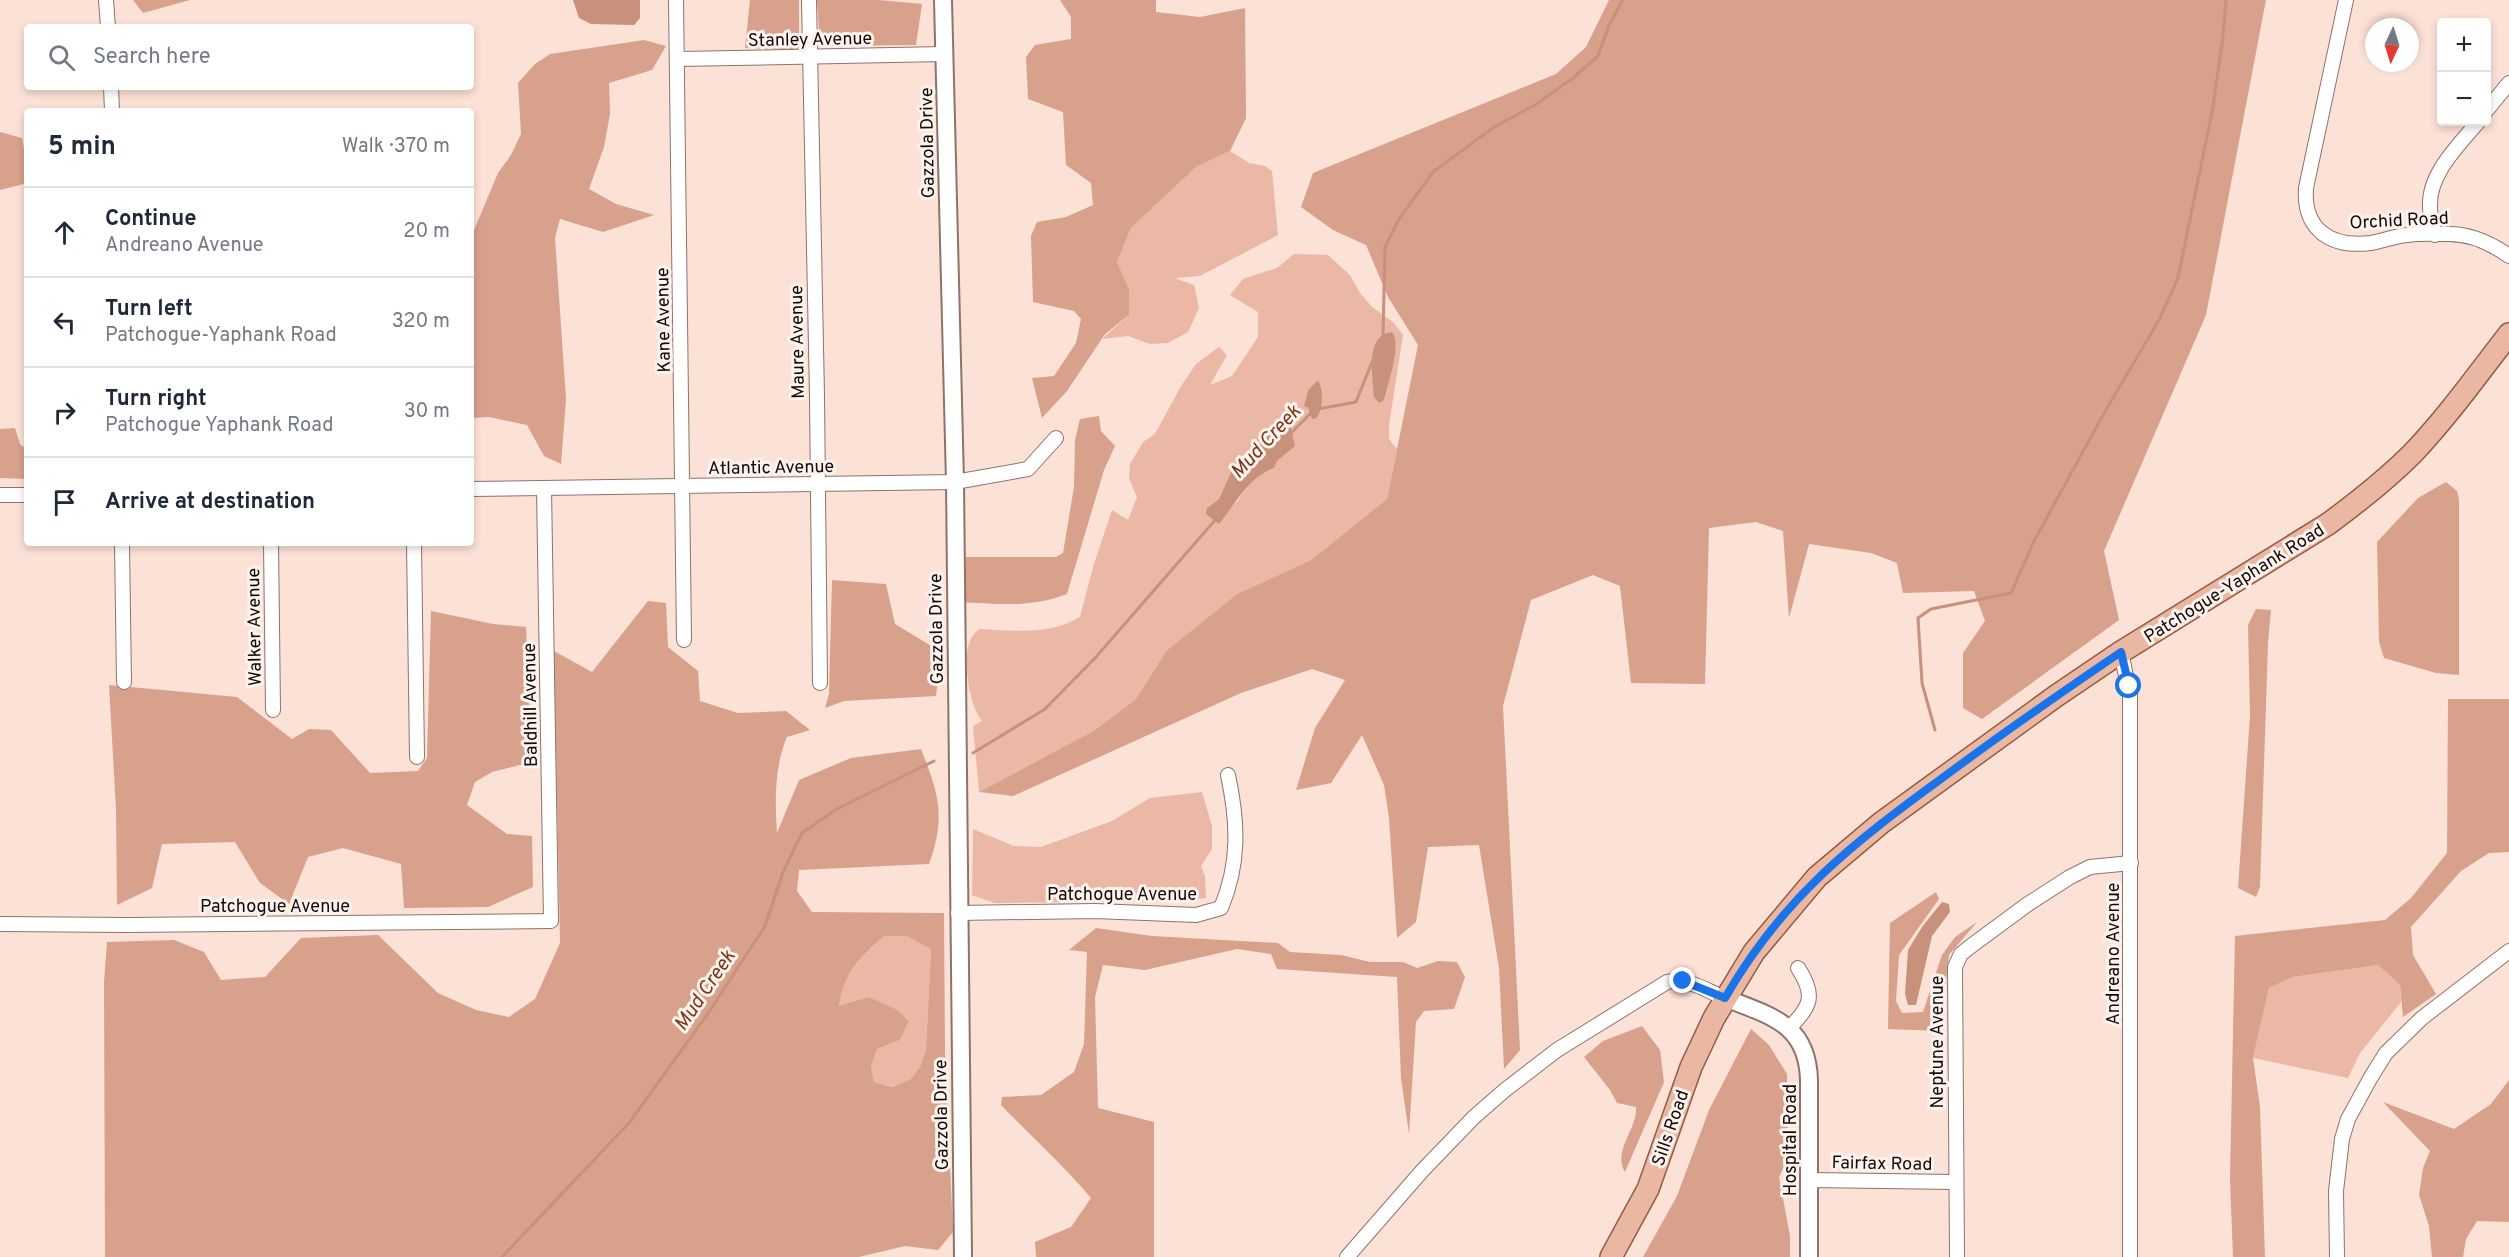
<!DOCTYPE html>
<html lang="en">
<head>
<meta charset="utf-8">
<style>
	body { margin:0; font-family:Overpass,sans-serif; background:#f6f6f7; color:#1f2937 }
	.controls { position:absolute; right:18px; top:18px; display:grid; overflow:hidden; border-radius:6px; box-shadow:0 3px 9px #0003 }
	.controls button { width:54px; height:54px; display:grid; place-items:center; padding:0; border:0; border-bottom:2px solid #e0e1e3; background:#fff; color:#1f2937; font:30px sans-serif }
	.compass { position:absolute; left:2365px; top:18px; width:54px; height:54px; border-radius:50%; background:#fff; box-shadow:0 3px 9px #0003; rotate:184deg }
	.stop { position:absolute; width:18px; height:18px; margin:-14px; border:4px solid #1a73e8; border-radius:50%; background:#fff }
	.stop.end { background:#1a73e8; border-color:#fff; box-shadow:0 2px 6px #0008 }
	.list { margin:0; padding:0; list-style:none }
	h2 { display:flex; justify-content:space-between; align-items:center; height:78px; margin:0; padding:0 24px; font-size:26px }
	h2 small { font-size:20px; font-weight:400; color:#747a83 }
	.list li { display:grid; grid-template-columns:39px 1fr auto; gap:18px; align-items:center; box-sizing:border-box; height:90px; padding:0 24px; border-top:2px solid #e0e1e3 }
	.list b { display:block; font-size:22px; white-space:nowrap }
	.list p { margin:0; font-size:20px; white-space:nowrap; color:#747a83 }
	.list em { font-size:20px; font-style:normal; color:#747a83 }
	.icon { flex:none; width:33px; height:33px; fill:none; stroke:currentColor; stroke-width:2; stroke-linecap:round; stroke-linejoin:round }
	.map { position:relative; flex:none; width:2509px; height:1257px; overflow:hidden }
	.search { position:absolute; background:#fff; box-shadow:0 3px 9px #0003; left:24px; top:24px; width:450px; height:66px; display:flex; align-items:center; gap:15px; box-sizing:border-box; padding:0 21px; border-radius:6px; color:#747a83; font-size:22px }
	.panel { position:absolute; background:#fff; box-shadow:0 3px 9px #0003; left:24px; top:108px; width:450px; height:438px; border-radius:6px }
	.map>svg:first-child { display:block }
</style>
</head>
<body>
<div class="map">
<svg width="2509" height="1257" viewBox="0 0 2509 1257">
	<rect width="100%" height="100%" fill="#fce1d6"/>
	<g fill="#eab8a4" fill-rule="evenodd">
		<path d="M1230,151l19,12 16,3 7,5 6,64 -78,41 -26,2 20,7 5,23 -11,24 -20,11 -18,1 -22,-8 -26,3 27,-24 -1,-25 -11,-28 14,-34 65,-61z"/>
		<path d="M1294,254l34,1 22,20 10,18 12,14 22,16 9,12 -14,90v14l8,10 -10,50 -76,61 -74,34 -71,57 -30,48 -41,31 -116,62 -6,-66 9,-5c-13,-15 -20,-63 -12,-80 1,-4 6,-9 9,-12 34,2 72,6 101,-12l13,-50 19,-57 16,10 9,-23 -8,-18 1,-15 13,-22 12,-8 26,-48 15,-22 23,-17 8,8 -17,30 22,-9 26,-39v-25l-28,-17 13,-16 34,-11zM1395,348l-11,52 -11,-20 -1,-10zM1318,380c8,12 -1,27 -5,39l-5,-11 -4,-2 4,-16zM1274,428l20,18 -17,15 -3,7c-16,6 -28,19 -37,34l-30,6 12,-9 12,-27z"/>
		<path d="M1202,792l10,34v23l-11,17 4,10 1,22 -26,3 -185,2 -23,-8 1,-66 41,17 27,1 71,-26 38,-23z"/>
		<path d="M884,936h23l24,12 -5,101 -6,18 -8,12 -20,8 -18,-5 -3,-16 6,-17 23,-9 9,-19 -10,-10 -60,-5c5,-33 21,-48 45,-70z"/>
		<path d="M2378,965l22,20 1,17 -41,51 -12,25 -95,-20 16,-70 24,-11z"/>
	</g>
	<g fill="#d8a18b" fill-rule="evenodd">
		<path d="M133,0h57l-47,13z"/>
		<path d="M750,0h49v50l-54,-2z"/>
		<path d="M817,0h62l43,4 -6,41 -96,1z"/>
		<path d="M1060,0h96v12l44,5 45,-9 1,110 -16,33 -34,16 -65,61 -14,34 12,28v25l-24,19 -38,57 -25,27 -10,-40 22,-2 22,-33 5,-24 -7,-8 -41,-9 -2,-66 6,-14 29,-5 27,-12 -2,-22 -25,-18 -3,-53 -35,-13 -2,-42 9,-12 36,-6v-22z"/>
		<path d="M1609,0h657l-60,315 -102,236 15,69 -137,99 -19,-11v-55l22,-32 -11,-30 -71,2 -6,-30 -26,-10 -62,-9 -20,74 -6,-87 -27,-9 -47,6 -4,156 -74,-1 -11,-97 -27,-11 -62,25 -28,106 17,344 -16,19 -5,-101 -20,-123 -51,2 -12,75 -19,16 -8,-120 -5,-33 -22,-50 -31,48 -35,7 19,-62 30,-48 -33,-11 -71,24 -228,103 -34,-4 116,-62 41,-31 30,-48 71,-57 74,-34 76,-61 31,-154 -30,-48 -22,-52 -33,-15 -32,-23 12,-34 243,-99 30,-27z"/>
		<path d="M644,40l22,6 -14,24 -43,13 1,31 -6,33 -15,42 27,15 38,11 -51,17 -43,-13 -5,19 11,161 -5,65 -17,-8 -17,-31 -38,-8 -18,1 1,-183 26,-62 13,-18 10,-21 -3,-51 17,-19 15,-10z"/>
		<path d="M0,132l22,6 5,27v18l-27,7z"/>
		<path d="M1099,416l2,15 14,15 -11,24 -37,124c-35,14 -69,10 -107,8l6,-45h90l7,-4 11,-66 1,-47 5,-21z"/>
		<path d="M15,428l5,16 7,6v29l-27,-1v-49z"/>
		<path d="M2446,482l11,9 2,8v176l-23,-2 -52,-15 -5,-16 -2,-100 41,-44z"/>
		<path d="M832,580l54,4 9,40 46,28 -5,44 -92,5 -19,7 4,-14z"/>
		<path d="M648,601l18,2 2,44 30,24 2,30 38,12 48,-2 24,19 -23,7c-13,30 -12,65 -10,96l22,-53 52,-22 70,-9c18,45 25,68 8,115l-130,6 -2,21 15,21 132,1 1,140 8,179 -15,18 -33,-4 -46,11h-754l-1,-275 3,-40 67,-2 30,12 17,28 44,-3 36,-39 77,-3 60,58 38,17 33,7 26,-18 25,-56 -6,-292 38,21zM884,936h23l24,13 -5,100 -6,18 -9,12 -19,8 -18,-5 -3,-16 6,-17 23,-9 9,-19 -10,-10 -30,-14 -30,9c5,-33 21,-49 45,-70z"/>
		<path d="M2256,609l15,1 -3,33 -8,244 -4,10 -18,-9 12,-172 -2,-91z"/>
		<path d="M431,611l62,13 33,3 6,135 -40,10 -17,10 -8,23 40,29 25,2 1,51 -45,20 -84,1 -3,-44 -58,-16 -35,9 -19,47 -29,-21 -25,-41 -73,2 -10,44 -35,17 -1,-95 -7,-125 128,12 55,42 17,-10 22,1 39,43 48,-2 9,-13z"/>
		<path d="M2448,699h61v153l-20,1 -28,18 -50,56 2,28 23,39 -33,23 -3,-32 -22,-20 -85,12 -24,11 -16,70 7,49 5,150h-32l-3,-78 5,-243 150,-16 26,-22 36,-45z"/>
		<path d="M1936,892l3,7 -40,56 -3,46 6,12 21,-1 19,-57 13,-18 22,-15 -28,33 -9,76 -52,-2 2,-106z"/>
		<path d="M1096,928l56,8 126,7 12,9 51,3 29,7h33l14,6 21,-7 19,1 8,15 -11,32 -30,2 -8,11 -7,112 -8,-56 -4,-101 -120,-8 -6,-15 -34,-5 -92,21 -42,-5 -8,32 3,111 56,14v135h-118l-1,-15 36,-15 20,-29c-28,-33 -60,-62 -90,-93l1,-8 39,-2 33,-23 10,-28 3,-92 -18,-2z"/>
		<path d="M1642,1026l18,24 4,32 -39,90c-13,-21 13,-44 11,-65l-19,-4 -7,-13 -26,-33 19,-16z"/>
		<path d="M1751,1029l18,16 18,29 1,84 -9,19 11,59v21h-147l34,-61 32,-86z"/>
		<path d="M2509,1080v142l-32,-1 -11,18 -3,18h-31l-3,-31 -10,-31 4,-27 7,-17 -47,-49 71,27 37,-25z"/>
	</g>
	<g fill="#c7917b">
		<path d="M573,0h67v18l-6,7 -43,-1 -12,-6z"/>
		<path d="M1392,332c10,12 -4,52 -8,68l-5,3 -5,-6c-1,-20 -10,-62 18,-65z"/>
		<path d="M1318,380c6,10 5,28 -1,38l-5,1 -4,-11 -4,-2 4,-16z"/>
		<path d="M1281,423l10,5 4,18 -18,15 -3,7c-25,9 -39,36 -55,56l-13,-10 1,-6 12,-9 12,-27z"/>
		<path d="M1942,902l7,2 1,8 -18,24 -16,69h-8l-3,-11 3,-44 14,-23z"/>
	</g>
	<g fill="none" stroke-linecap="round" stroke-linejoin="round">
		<g stroke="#c7917b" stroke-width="3">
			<path d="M1383,335l2,-88 14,-28 34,-47 61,-45 41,-22 38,-27 25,-22 11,-31 14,-25"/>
			<path d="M1318,409l38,-7 18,-45"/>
			<path d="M1289,435l23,-23"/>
			<path d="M1935,730l-13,-47 -4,-65 13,-9 80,-16 23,-52 69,-126 56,-95 19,-42 35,-171 10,-71 3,-36"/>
			<path d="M973,753l72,-44 51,-52 120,-138"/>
			<path d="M502,1257l127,-134 80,-111 56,-86 18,-54 19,-39 35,-24 97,-48"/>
		</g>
		<defs>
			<g id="minor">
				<path d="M106,0l2,27"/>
				<path d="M676,0l8,640"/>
				<path d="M809,0l8,396 3,287"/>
				<path d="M2346,0l-40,188c-3,42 25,60 65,55 12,-2 24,-7 36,-8 14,-2 29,-1 42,-1 22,0 43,10 60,22"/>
				<path d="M677,59l268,-5"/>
				<path d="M111,87l1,24"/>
				<path d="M2486,111l23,-28"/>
				<path d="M2435,235c-2,-9 -5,-19 -5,-28 -2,-33 29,-62 48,-85"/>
				<path d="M471,489l484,-7 73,-13 28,-31"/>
				<path d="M0,495h27"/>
				<path d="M122,543l2,139"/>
				<path d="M271,543l2,167"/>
				<path d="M414,543l3,214"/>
				<path d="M2121,652l9,43v562"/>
				<path d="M958,913l137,-2 101,4 25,-7c19,-45 17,-86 7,-133"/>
				<path d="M0,924l127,1 424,-4 -7,-433"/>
				<path d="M1789,1028c22,-21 27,-33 9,-60"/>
				<path d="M1810,1180l145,2"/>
				<path d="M1347,1257l75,-86 52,-54 31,-27 52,-40 110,-68c20,-5 40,9 58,16"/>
				<path d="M1957,1257l-2,-290 6,-13 10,-8 57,-42 42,-27 20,-10 41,-4"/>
				<path d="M2337,1257l-1,-66 6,-52 6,-20 23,-42 15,-24 36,-35 87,-67"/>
			</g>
			<g id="tertiary">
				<path d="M943,0l12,482 8,775"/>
				<path d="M1725,998c46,18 83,26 84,83v176"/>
			</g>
			<path id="primary" d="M1611,1257l37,-68 43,-122 23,-49 40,-66 63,-75 64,-54 175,-127 65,-44 207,-128c30,-22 59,-45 85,-71 35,-37 65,-79 96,-119"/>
		</defs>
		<use href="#minor" stroke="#8c746b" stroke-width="16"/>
		<use href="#tertiary" stroke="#8c746b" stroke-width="20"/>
		<use href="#primary" stroke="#945b43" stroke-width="24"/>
		<use href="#minor" stroke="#fff" stroke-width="14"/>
		<use href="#tertiary" stroke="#fff" stroke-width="16"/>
		<use href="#primary" stroke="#e9b7a2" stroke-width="21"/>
	</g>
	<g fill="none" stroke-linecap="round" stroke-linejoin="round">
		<path stroke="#1a73e8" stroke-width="8" d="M1683,981l42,17c58,-101 128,-155 220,-222 58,-43 117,-84 176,-124l8,34"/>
	</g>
	<g text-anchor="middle" stroke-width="6" stroke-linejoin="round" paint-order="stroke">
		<g font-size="18" fill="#120a07" stroke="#fdf2ee">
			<text transform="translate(810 39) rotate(-1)" y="6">Stanley Avenue</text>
			<text transform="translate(927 143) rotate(-91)" y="6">Gazzola Drive</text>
			<text transform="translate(2399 220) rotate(-3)" y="6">Orchid Road</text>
			<text transform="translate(663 320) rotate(-91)" y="6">Kane Avenue</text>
			<text transform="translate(797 342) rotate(-91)" y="6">Maure Avenue</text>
			<text transform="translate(771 467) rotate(-1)" y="6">Atlantic Avenue</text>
			<text transform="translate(2234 583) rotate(-32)" y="6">Patchogue-Yaphank Road</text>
			<text transform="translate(254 627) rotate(-91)" y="6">Walker Avenue</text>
			<text transform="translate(936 629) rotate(-91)" y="6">Gazzola Drive</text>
			<text transform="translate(530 705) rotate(-91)" y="6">Baldhill Avenue</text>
			<text x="1122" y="900">Patchogue Avenue</text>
			<text x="275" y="912">Patchogue Avenue</text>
			<text transform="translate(2113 954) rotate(-90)" y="6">Andreano Avenue</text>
			<text transform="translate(1937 1042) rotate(-90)" y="6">Neptune Avenue</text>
			<text transform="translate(941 1115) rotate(-91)" y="6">Gazzola Drive</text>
			<text transform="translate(1670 1128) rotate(-71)" y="6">Sills Road</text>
			<text transform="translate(1790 1140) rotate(-90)" y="6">Hospital Road</text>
			<text transform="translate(1882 1163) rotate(1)" y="6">Fairfax Road</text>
		</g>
		<g font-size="20" font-style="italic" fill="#7a3718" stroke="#fdf2ee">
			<text transform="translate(1265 441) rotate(-47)" y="7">Mud Creek</text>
			<text transform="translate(704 990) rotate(-56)" y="7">Mud Creek</text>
		</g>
	</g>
</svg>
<div class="controls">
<button>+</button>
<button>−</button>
</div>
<svg class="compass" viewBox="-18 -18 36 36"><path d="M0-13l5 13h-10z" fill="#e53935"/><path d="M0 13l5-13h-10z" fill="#747a83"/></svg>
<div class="stop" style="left:2129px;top:686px"></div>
<div class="stop end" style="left:1683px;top:981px"></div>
<div class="search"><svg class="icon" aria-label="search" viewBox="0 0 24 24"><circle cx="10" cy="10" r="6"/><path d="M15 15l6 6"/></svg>Search here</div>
<section class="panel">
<h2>5 min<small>Walk · 370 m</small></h2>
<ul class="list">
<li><svg class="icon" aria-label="ahead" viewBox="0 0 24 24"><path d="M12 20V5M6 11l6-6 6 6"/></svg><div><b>Continue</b><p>Andreano Avenue</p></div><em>20 m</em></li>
<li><svg class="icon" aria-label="left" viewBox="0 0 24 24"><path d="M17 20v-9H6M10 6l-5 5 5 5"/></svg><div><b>Turn left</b><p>Patchogue-Yaphank Road</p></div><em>320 m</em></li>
<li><svg class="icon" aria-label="right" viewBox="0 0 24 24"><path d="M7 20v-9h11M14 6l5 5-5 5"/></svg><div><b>Turn right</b><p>Patchogue Yaphank Road</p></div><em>30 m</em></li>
<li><svg class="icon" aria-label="arrive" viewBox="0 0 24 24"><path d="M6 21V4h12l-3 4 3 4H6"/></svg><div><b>Arrive at destination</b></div></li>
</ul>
</section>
</div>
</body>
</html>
